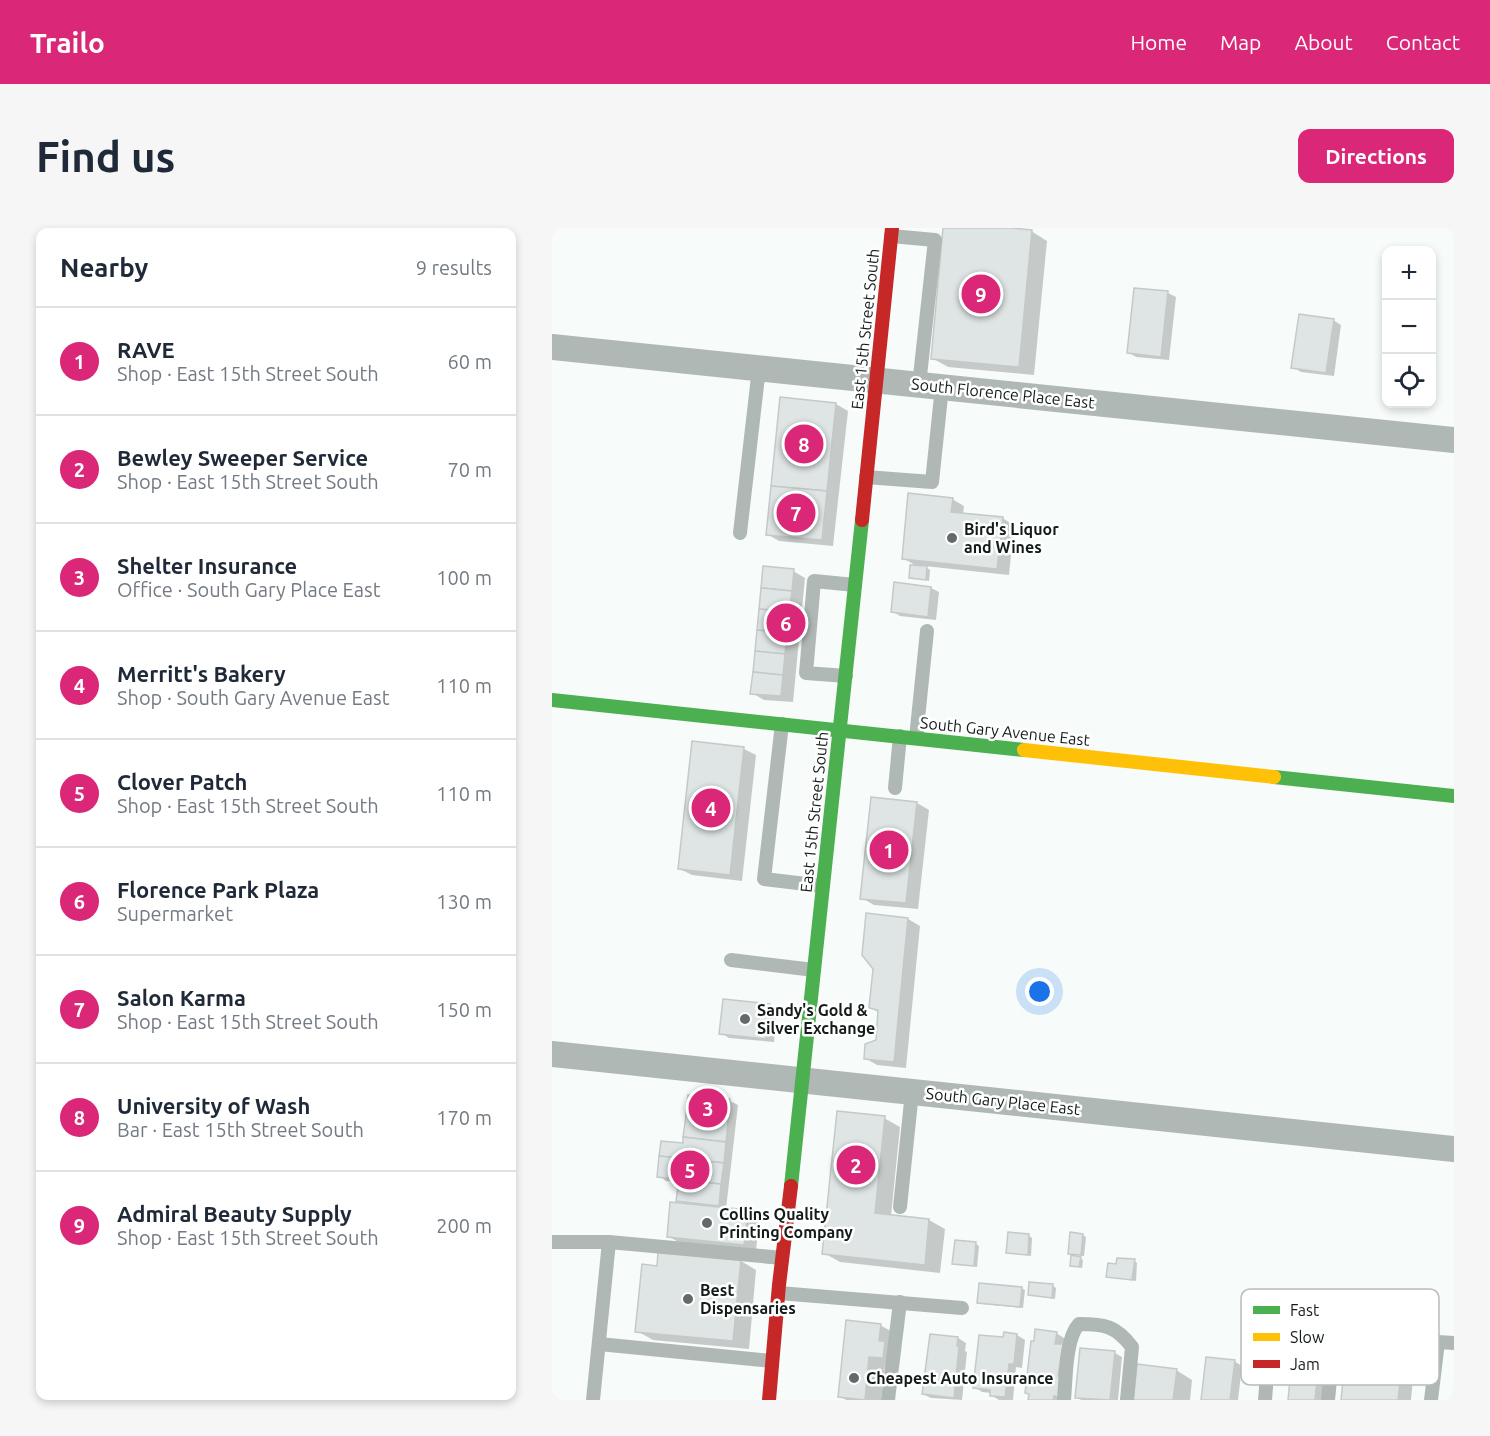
<!DOCTYPE html>
<html lang="en">
<head>
<meta charset="utf-8">
<style>
	body { margin:0; font-family:Ubuntu,sans-serif; background:#f6f6f7; color:#1f2937 }
	.controls { position:absolute; right:18px; top:18px; display:grid; overflow:hidden; border-radius:12px; box-shadow:0 3px 9px #0003 }
	.controls button { width:54px; height:54px; display:grid; place-items:center; padding:0; border:0; border-bottom:2px solid #e0e1e3; background:#fff; color:#1f2937; font:30px sans-serif }
	.you { position:absolute; left:488px; top:764px; width:21px; height:21px; margin:-15px; border:4px solid #fff; border-radius:50%; background:#1a73e8; box-shadow:0 0 0 9px #1a73e833 }
	.badge { display:grid; place-items:center; width:39px; height:39px; border-radius:50%; background:#db2777; color:#fff; font-size:20px; font-weight:700 }
	.pin { position:absolute; translate:-50% -50%; border:3px solid #fff; box-shadow:0 2px 6px #0006 }
	.list { margin:0; padding:0; list-style:none }
	h2 { display:flex; justify-content:space-between; align-items:center; height:78px; margin:0; padding:0 24px; font-size:26px }
	h2 small { font-size:20px; font-weight:400; color:#747a83 }
	.list li { display:grid; grid-template-columns:39px 1fr auto; gap:18px; align-items:center; box-sizing:border-box; height:108px; padding:0 24px; border-top:2px solid #e0e1e3 }
	.list b { display:block; font-size:22px; white-space:nowrap }
	.list p { margin:0; font-size:20px; white-space:nowrap; color:#747a83 }
	.list em { font-size:20px; font-style:normal; color:#747a83 }
	.icon { flex:none; width:33px; height:33px; fill:none; stroke:currentColor; stroke-width:2; stroke-linecap:round; stroke-linejoin:round }
	.map { position:relative; flex:none; width:902px; height:1172px; overflow:hidden; border-radius:12px }
	header { display:flex; align-items:center; gap:36px; box-sizing:border-box; height:84px; padding:0 30px; background:#db2777; color:#fff }
	header strong { font-size:28px }
	nav { display:flex; gap:33px; margin-inline-start:auto; font-size:21px }
	.intro { display:flex; align-items:center; justify-content:space-between; box-sizing:border-box; height:144px; padding:0 36px }
	h1 { margin:0; font-size:42px }
	.button { padding:15px 27px; border-radius:12px; background:#db2777; color:#fff; font-size:21px; font-weight:700 }
	main { display:flex; gap:36px; padding:0 36px }
	aside { flex:1; background:#fff; border-radius:12px; box-shadow:0 3px 9px #0003 }
	.map>svg:first-child { display:block }
</style>
</head>
<body>
<header>
<strong>Trailo</strong>
<nav><a>Home</a><a>Map</a><a>About</a><a>Contact</a></nav>
</header>
<div class="intro"><h1>Find us</h1><a class="button">Directions</a></div>
<main>
<aside>
<h2>Nearby<small>9 results</small></h2>
<ul class="list">
<li><span class="badge">1</span><div><b>RAVE</b><p>Shop · East 15th Street South</p></div><em>60 m</em></li>
<li><span class="badge">2</span><div><b>Bewley Sweeper Service</b><p>Shop · East 15th Street South</p></div><em>70 m</em></li>
<li><span class="badge">3</span><div><b>Shelter Insurance</b><p>Office · South Gary Place East</p></div><em>100 m</em></li>
<li><span class="badge">4</span><div><b>Merritt's Bakery</b><p>Shop · South Gary Avenue East</p></div><em>110 m</em></li>
<li><span class="badge">5</span><div><b>Clover Patch</b><p>Shop · East 15th Street South</p></div><em>110 m</em></li>
<li><span class="badge">6</span><div><b>Florence Park Plaza</b><p>Supermarket</p></div><em>130 m</em></li>
<li><span class="badge">7</span><div><b>Salon Karma</b><p>Shop · East 15th Street South</p></div><em>150 m</em></li>
<li><span class="badge">8</span><div><b>University of Wash</b><p>Bar · East 15th Street South</p></div><em>170 m</em></li>
<li><span class="badge">9</span><div><b>Admiral Beauty Supply</b><p>Shop · East 15th Street South</p></div><em>200 m</em></li>
</ul>
</aside>
<div class="map">
<svg width="902" height="1172" viewBox="0 0 902 1172">
	<rect width="100%" height="100%" fill="#f7fcfb"/>
	<g fill="#0003">
		<path d="M393,0h51l35,3 16,10 -13,134 -86,-8 -16,-9z"/>
		<path d="M583,61l33,4 8,4 -7,63 -33,-3 -8,-5z"/>
		<path d="M781,92l8,5 -7,51 -33,-4 -8,-5z"/>
		<path d="M230,170l54,6 12,7 -15,135 -54,-5 -12,-7z"/>
		<path d="M400,271l12,7 -1,8 39,4 12,7 -5,50 -85,-9 6,4 -1,11 -19,-4 8,-10 -15,-9z"/>
		<path d="M241,343l12,7 -12,124 -29,-2 -12,-7z"/>
		<path d="M343,356l36,4 8,4 -3,28 -36,-4 -8,-5z"/>
		<path d="M141,515l51,6 12,6 -14,126 -50,-6 -12,-6z"/>
		<path d="M365,575l12,7 -11,99 -44,-4 -12,-7z"/>
		<path d="M356,691l12,7 -14,142 -29,-3 -12,-7 12,-17 3,-28 -10,-5z"/>
		<path d="M218,778l7,4 -3,32 -45,-4 -8,-5z"/>
		<path d="M137,868l41,5 8,4 -12,104 22,3 11,7 -3,32 -76,-8 -12,-7 19,-31 -9,-5 2,-18 -14,-1 -7,-5 25,-31z"/>
		<path d="M332,890l16,9 -9,89 38,4 16,9 -5,44 -100,-11 -16,-9z"/>
		<path d="M531,1007l3,2 -2,19 -9,-1 8,5 -1,8 -11,-3 2,-10 -4,-2z"/>
		<path d="M477,1008l3,2 -1,18 -23,-4z"/>
		<path d="M424,1016l3,2 -2,21 -23,-4z"/>
		<path d="M189,1033l15,9 -7,79 -96,-9 -16,-9 21,-64z"/>
		<path d="M582,1033l3,2 -1,18 -28,-5 10,-10z"/>
		<path d="M501,1058l3,2 -1,11 -25,-4z"/>
		<path d="M469,1060l4,2 -2,18 -41,-4 -3,-2z"/>
		<path d="M328,1097l16,9 2,32 -13,-1 -4,35h-35l-6,-4z"/>
		<path d="M770,1103l11,7 -5,62h-38z"/>
		<path d="M504,1105l8,5 1,62h-35l5,-57z"/>
		<path d="M379,1107l27,3 8,5 -1,8 2,1 -5,48 -31,-2 -8,-4z"/>
		<path d="M465,1107l8,5 -3,28 -6,-1 -3,33h-14l-8,-5 1,-2 -10,-1 -7,-5 30,-48z"/>
		<path d="M851,1120l12,7 -4,45h-69z"/>
		<path d="M563,1125l7,4 -4,43h-37l-4,-3z"/>
		<path d="M682,1133l8,5 -4,34h-36z"/>
		<path d="M624,1142l16,10 -2,20h-56z"/>
	</g>
	<g fill="#dee5e4" stroke="#c3cac8" stroke-width="1.5">
		<path d="M391,0h69l20,2 -13,137 -88,-8z"/>
		<path d="M582,60l34,3 -7,66 -34,-4z"/>
		<path d="M747,86l35,5 -8,54 -35,-5z"/>
		<path d="M228,169l56,6 -9,88 -56,-5z"/>
		<path d="M219,258l56,5 -5,49 -56,-5z"/>
		<path d="M356,265l45,5 -2,14 52,5 -6,52 -95,-10z"/>
		<path d="M358,337l17,1 -1,14 -17,-2z"/>
		<path d="M211,338l31,3 -2,22 -31,-3z"/>
		<path d="M342,354l37,5 -3,30 -37,-5z"/>
		<path d="M209,360l31,3 -3,21 -30,-3z"/>
		<path d="M207,381l30,3 -2,21 -30,-3z"/>
		<path d="M205,402l30,3 -2,21 -30,-3z"/>
		<path d="M203,423l30,3 -2,21 -30,-3z"/>
		<path d="M201,444l30,3 -2,21 -31,-2z"/>
		<path d="M140,513l52,6 -14,128 -52,-6z"/>
		<path d="M319,569l46,5 -11,101 -46,-4z"/>
		<path d="M314,685l42,5 -14,144 -30,-3 1,-15 11,-4 2,-30 -9,-2 4,-39 -11,-14z"/>
		<path d="M171,771l47,5 -4,35 -47,-5z"/>
		<path d="M136,867l42,4 -2,22 -42,-5z"/>
		<path d="M285,883l48,5 -10,97 54,6 -4,46 -103,-11z"/>
		<path d="M134,888l42,5 -2,21 -43,-5z"/>
		<path d="M131,909l43,5 -2,21 -65,-7 2,-15 22,2z"/>
		<path d="M107,928l65,7 -3,21 -64,-7z"/>
		<path d="M127,952l42,4 -2,22 -43,-5z"/>
		<path d="M118,974l78,8 -4,35 -77,-8z"/>
		<path d="M456,1004l21,2 -1,21 -22,-2z"/>
		<path d="M518,1004l13,2 -2,21 -13,-1z"/>
		<path d="M403,1012l21,2 -2,24 -22,-2z"/>
		<path d="M106,1024l83,8 -8,81 -98,-9 7,-68 15,2z"/>
		<path d="M519,1027l10,2 -2,10 -9,-1z"/>
		<path d="M565,1030l18,1 -3,21 -26,-3 2,-14 8,1z"/>
		<path d="M477,1054l24,2 -1,14 -24,-3z"/>
		<path d="M427,1055l43,4 -2,20 -43,-4z"/>
		<path d="M294,1092l35,4 -2,17h6l-2,17 -14,-1 -4,43 -27,-3z"/>
		<path d="M743,1099l27,3 -7,70h-27z"/>
		<path d="M483,1101l22,3 -2,12h8l-5,32h2l-2,21 -4,-1 -1,4h-25l1,-6 -4,-1 6,-52h3z"/>
		<path d="M452,1104l13,2 -3,30h-5l-4,33 -15,-1v-6l-17,-2 6,-53 24,2z"/>
		<path d="M378,1106l28,3 -1,9h2l-5,52 -32,-4z"/>
		<path d="M795,1112l57,6 -6,54h-57z"/>
		<path d="M528,1120l35,3 -5,49 -35,-2z"/>
		<path d="M654,1129l29,3 -5,40h-29z"/>
		<path d="M585,1136l40,5 -4,31h-40z"/>
	</g>
	<g fill="none" stroke-linecap="round" stroke-linejoin="round">
		<g stroke="#b0b8b6" stroke-width="14">
			<path d="M339,8l44,4 -16,145"/>
			<path d="M314,249l66,5 10,-95"/>
			<path d="M188,305l19,-165"/>
			<path d="M294,448l-40,-3 8,-92 41,4"/>
			<path d="M230,496l-18,155 59,7"/>
			<path d="M364,510l11,-107"/>
			<path d="M343,560l5,-52"/>
			<path d="M179,732l83,10"/>
			<path d="M348,979l12,-115"/>
			<path d="M0,1014h57l173,16"/>
			<path d="M227,1065l183,15"/>
			<path d="M47,1116l173,17"/>
			<path d="M41,1172l16,-158"/>
			<path d="M336,1172l12,-98"/>
			<path d="M512,1172c2,-21 1,-61 15,-76 26,0 37,2 53,23l-5,53"/>
			<path d="M713,1172l6,-76 25,-4 27,3 11,15 -6,62"/>
			<path d="M879,1172l7,-58 16,1"/>
		</g>
		<g stroke="#b0b8b6" stroke-width="26">
			<path d="M0,119l902,93"/>
			<path d="M0,826l902,95"/>
		</g>
		<g stroke="#4caf50" stroke-width="14">
			<path d="M0,472l472,50"/>
			<path d="M722,549l180,19"/>
			<path d="M239,958l71,-666"/>
		</g>
		<path stroke="#ffc107" stroke-width="14" d="M472,522l250,27"/>
		<g stroke="#c62828" stroke-width="14">
			<path d="M310,292l30,-292"/>
			<path d="M217,1172l10,-115 12,-99"/>
		</g>
	</g>
	<g fill="#636a69" stroke="#fff" stroke-width="2">
		<circle cx="400" cy="310" r="6"/>
		<circle cx="193" cy="791" r="6"/>
		<circle cx="155" cy="995" r="6"/>
		<circle cx="136" cy="1071" r="6"/>
		<circle cx="302" cy="1150" r="6"/>
	</g>
	<g text-anchor="middle" stroke-width="5" stroke-linejoin="round" paint-order="stroke">
		<g font-size="16" fill="#141c1a" stroke="#fff">
			<text transform="translate(313 101) rotate(-84)" y="6">East 15th Street South</text>
			<text transform="translate(451 165) rotate(6)" y="6">South Florence Place East</text>
			<text transform="translate(453 503) rotate(6)" y="6">South Gary Avenue East</text>
			<text transform="translate(262 584) rotate(-84)" y="6">East 15th Street South</text>
			<text transform="translate(451 873) rotate(6)" y="6">South Gary Place East</text>
		</g>
		<g font-size="16" font-weight="bold" fill="#141c1a" stroke="#fff" text-anchor="start">
			<text x="412" y="307">Bird's Liquor<tspan x="412" dy="18">and Wines</tspan></text>
			<text x="205" y="788">Sandy's Gold &amp;<tspan x="205" dy="18">Silver Exchange</tspan></text>
			<text x="167" y="992">Collins Quality<tspan x="167" dy="18">Printing Company</tspan></text>
			<text x="148" y="1068">Best<tspan x="148" dy="18">Dispensaries</tspan></text>
			<text x="314" y="1156">Cheapest Auto Insurance</text>
		</g>
	</g>
	<rect x="689" y="1061" width="198" height="96" rx="9" fill="#fff" stroke="#b8bbba" stroke-width="1.5"/>
	<rect x="701" y="1078" width="27" height="8" fill="#4caf50"/>
	<rect x="701" y="1105" width="27" height="8" fill="#ffc107"/>
	<rect x="701" y="1132" width="27" height="8" fill="#c62828"/>
	<g font-size="16" fill="#141c1a">
		<text x="738" y="1088">Fast</text>
		<text x="738" y="1115">Slow</text>
		<text x="738" y="1142">Jam</text>
	</g>
</svg>
<div class="controls">
<button>+</button>
<button>−</button>
<button><svg class="icon" aria-label="locate" viewBox="0 0 24 24"><circle cx="12" cy="12" r="6"/><path d="M12 2v4M12 18v4M2 12h4M18 12h4"/></svg></button>
</div>
<div class="you"></div>
<div class="pin badge" style="left:337px;top:622px">1</div>
<div class="pin badge" style="left:304px;top:937px">2</div>
<div class="pin badge" style="left:156px;top:880px">3</div>
<div class="pin badge" style="left:159px;top:580px">4</div>
<div class="pin badge" style="left:138px;top:942px">5</div>
<div class="pin badge" style="left:234px;top:395px">6</div>
<div class="pin badge" style="left:244px;top:285px">7</div>
<div class="pin badge" style="left:252px;top:216px">8</div>
<div class="pin badge" style="left:429px;top:66px">9</div>
</div>
</main>
</body>
</html>
